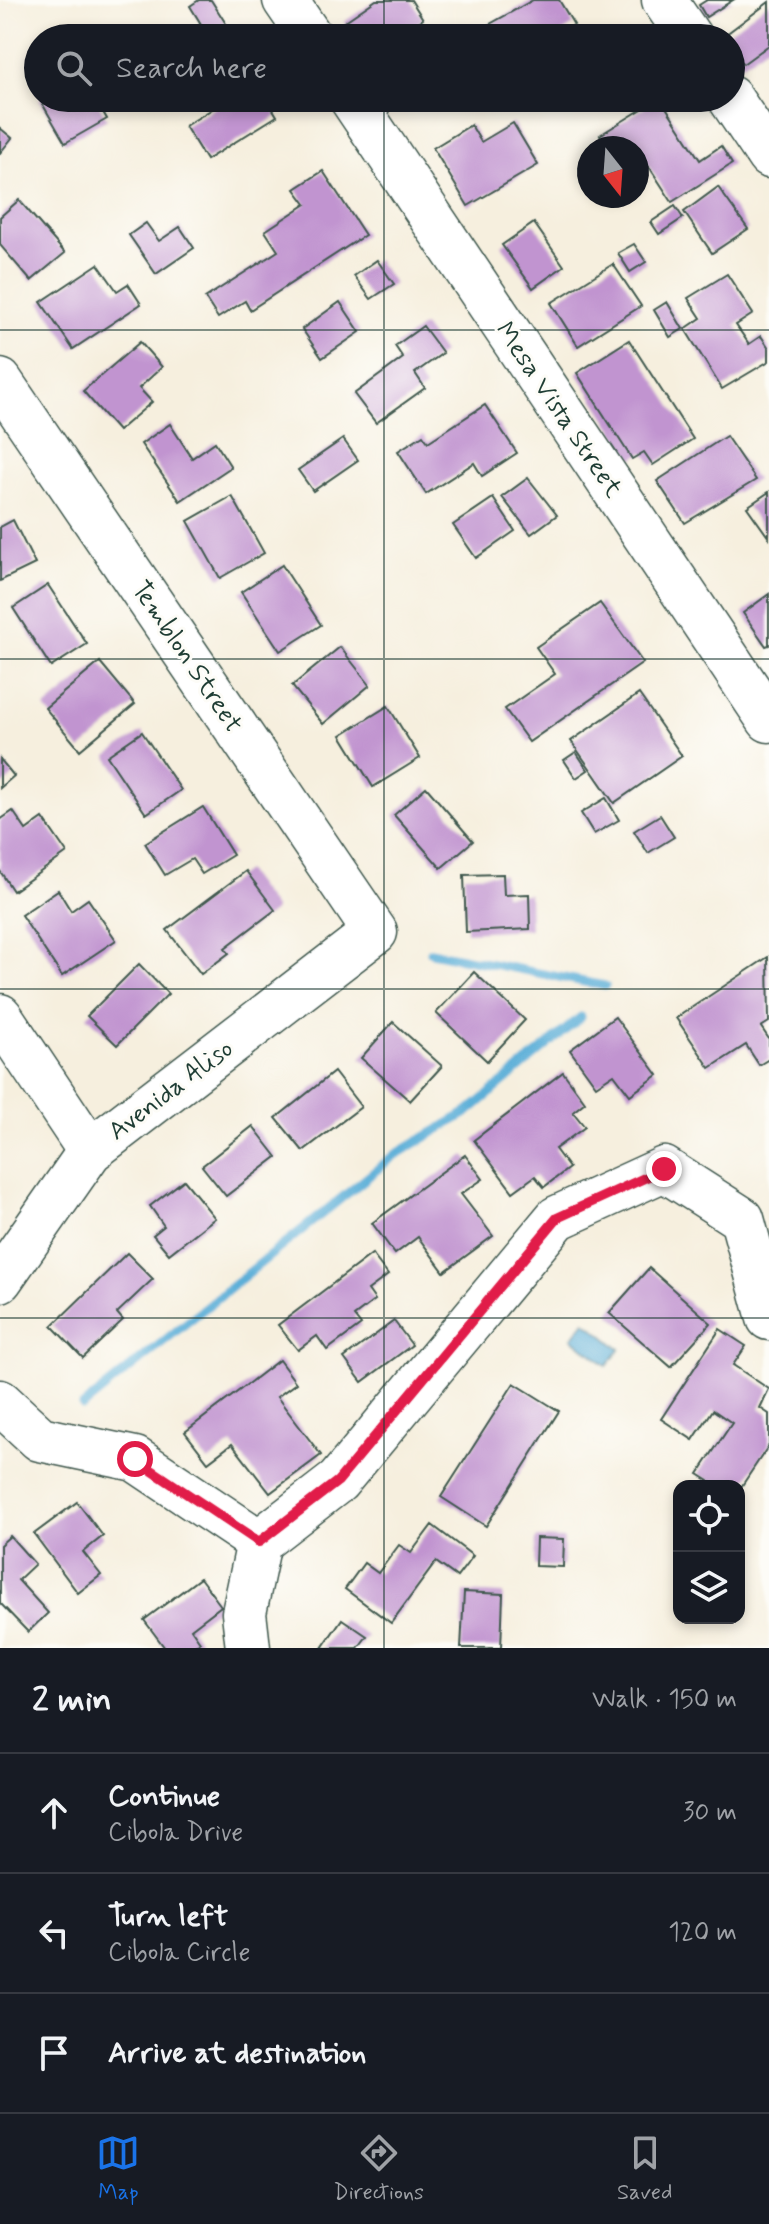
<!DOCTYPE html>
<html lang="en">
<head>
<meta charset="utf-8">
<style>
	body { margin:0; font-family:Mynerve,sans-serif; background:#20242c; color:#f1f3f6 }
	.controls { position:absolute; right:24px; bottom:24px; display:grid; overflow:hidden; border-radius:16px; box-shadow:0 4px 12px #0003 }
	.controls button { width:72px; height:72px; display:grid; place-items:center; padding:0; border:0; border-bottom:2px solid #363941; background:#171b24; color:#f1f3f6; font:40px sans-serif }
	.compass { position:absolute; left:577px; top:136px; width:72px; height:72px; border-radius:50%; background:#171b24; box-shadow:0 4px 12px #0003; rotate:163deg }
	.stop { position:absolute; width:24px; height:24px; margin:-18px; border:6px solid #e11d48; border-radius:50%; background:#fff }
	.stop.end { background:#e11d48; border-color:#fff; box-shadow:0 2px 8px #0008 }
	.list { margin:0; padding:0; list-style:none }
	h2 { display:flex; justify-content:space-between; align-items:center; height:104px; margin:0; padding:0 32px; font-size:34px }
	h2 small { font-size:26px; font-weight:400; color:#9ea1a6 }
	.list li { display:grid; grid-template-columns:52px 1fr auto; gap:24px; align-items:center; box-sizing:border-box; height:120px; padding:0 32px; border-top:2px solid #363941 }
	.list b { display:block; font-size:30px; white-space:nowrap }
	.list p { margin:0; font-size:26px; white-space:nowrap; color:#9ea1a6 }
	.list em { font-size:26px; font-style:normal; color:#9ea1a6 }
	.icon { flex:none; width:44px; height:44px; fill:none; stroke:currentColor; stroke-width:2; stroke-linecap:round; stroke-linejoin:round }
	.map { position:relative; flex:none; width:769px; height:1648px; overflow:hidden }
	.search { position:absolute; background:#171b24; box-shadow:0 4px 12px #0003; left:24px; right:24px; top:24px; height:88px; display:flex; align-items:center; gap:20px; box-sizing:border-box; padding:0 28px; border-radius:44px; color:#9ea1a6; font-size:30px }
	.sheet { height:464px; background:#171b24 }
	nav { display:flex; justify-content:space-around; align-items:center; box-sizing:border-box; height:112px; border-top:2px solid #363941; background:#171b24; font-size:22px; color:#9ea1a6 }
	nav a { display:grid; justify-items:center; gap:4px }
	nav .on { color:#1a73e8 }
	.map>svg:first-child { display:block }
</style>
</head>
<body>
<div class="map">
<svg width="769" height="1648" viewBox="0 0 769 1648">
	<rect width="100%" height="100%" fill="#fdfcf7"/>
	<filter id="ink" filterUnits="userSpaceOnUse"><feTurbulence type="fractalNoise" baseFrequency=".0125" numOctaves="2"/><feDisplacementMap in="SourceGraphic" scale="16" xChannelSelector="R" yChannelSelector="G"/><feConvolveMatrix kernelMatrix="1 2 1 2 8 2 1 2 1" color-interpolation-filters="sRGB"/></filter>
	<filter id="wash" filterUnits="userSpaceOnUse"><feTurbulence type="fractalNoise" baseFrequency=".006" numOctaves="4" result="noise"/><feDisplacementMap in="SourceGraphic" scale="32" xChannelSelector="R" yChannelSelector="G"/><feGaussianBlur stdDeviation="1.8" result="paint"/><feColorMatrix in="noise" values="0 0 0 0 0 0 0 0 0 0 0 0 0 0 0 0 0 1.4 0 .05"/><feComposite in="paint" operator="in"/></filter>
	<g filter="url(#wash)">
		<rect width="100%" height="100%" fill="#f6efde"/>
		<path fill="#5cafd8" stroke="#3e7686" stroke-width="2" d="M585,1321l35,28 -13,17 -35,-28z"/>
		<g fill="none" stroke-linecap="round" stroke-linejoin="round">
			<g stroke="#5cafd8" stroke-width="9">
				<path d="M431,952l174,34"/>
				<path d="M83,1406l312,-251 73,-43 113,-95"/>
			</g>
		</g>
		<g id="blocks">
			<g fill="#c194d0">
				<path d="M199,0h12l24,38h-56l22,-14 -11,-18z"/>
				<path d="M376,0h35l12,19 -28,19h-40l-11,-16z"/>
				<path d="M533,0h26l15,25 -22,13h-87z"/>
				<path d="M707,0h26l-27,17 -7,-12z"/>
				<path d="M769,2v43l-26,19 -12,-15v-11h-10z"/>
				<path d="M39,98h65l-7,4 10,17 -42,24z"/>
				<path d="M230,98h36l11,18 -71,44 -21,-34z"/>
				<path d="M660,98l40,62 21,-14 11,18 -60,38 -26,-40 -9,6v-20h-29l-8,-13z"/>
				<path d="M513,123l25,42 -70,41 -35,-58 38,-23 10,17z"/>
				<path d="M0,128l12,10 -12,15z"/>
				<path d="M323,171l42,64 -115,75 -5,-9 -27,17 -13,-20 73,-47 -13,-20 41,-27 -11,-15z"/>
				<path d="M718,187l30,42 -36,24 -28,-41z"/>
				<path d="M19,200l46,53 -34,28 -31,-36v-28z"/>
				<path d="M675,206l8,12 -24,16 -8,-12z"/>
				<path d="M146,223l13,18 21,-14 14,21 -38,26 -27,-39z"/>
				<path d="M534,223l30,43 -31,22 -31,-43z"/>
				<path d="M634,244l12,18 -16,10 -12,-19z"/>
				<path d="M377,260l17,24 -23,15 -17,-23z"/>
				<path d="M98,264l19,27 11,-7 13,20 -68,45 -32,-47z"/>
				<path d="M613,264l28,42 -63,40 -27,-43z"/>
				<path d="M727,274l26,40 -17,11 13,19 12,-8 8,12v13l-47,28 -37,-60 16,-11 -13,-20z"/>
				<path d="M340,302l20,30 -38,26 -20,-29z"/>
				<path d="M667,302l16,27 -13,8 -16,-27z"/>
				<path d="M423,326l20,27 -28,20 10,15 -49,35 -22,-29 49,-36 -8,-12z"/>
				<path d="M629,340l64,99 -40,26 -9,-13 -12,7 -55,-86z"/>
				<path d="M140,342l22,25 -23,21 13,14 -34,29 -35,-40z"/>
				<path d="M485,405l32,48 -35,23 -8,-13 -48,31 -28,-43 25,-16 5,7z"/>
				<path d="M170,424l22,34 23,-16 16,25 -51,34 -39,-57z"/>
				<path d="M726,436l30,44 -71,43 -28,-42z"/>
				<path d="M343,439l15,21 -45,31 -15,-21z"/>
				<path d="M528,478l29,37 -26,19 -29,-37z"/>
				<path d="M769,492v46l-22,-31z"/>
				<path d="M232,496l32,57 -44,25 -32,-57z"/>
				<path d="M493,498l22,33 -39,27 -23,-33z"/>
				<path d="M13,520l22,44 -35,17v-54z"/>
				<path d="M282,565l39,60 -41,26 -39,-59z"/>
				<path d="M48,585l39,59 -36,23 -38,-59z"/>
				<path d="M769,594v51l-3,1 -23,-33z"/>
				<path d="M600,603l43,60 -114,79 -24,-33 50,-35 -19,-27z"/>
				<path d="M340,647l30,38 -47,39 -31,-38z"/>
				<path d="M100,662l35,42 -55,46 -35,-42z"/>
				<path d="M639,694l43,62 -68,47 -43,-62z"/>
				<path d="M388,706l32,52 -47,29 -32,-52z"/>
				<path d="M142,732l39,58 -35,24 -39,-58z"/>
				<path d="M576,752l12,18 -12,8 -12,-18z"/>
				<path d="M0,759l14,17 -14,12z"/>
				<path d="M426,787l47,54 -32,27 -47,-53z"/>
				<path d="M606,798l13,22 -25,14 -13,-21z"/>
				<path d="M203,807l30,48 -31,19 -10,-15 -27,16 -20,-32z"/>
				<path d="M13,811l13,19 17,-12 24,35 -54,38 -13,-20v-51z"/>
				<path d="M660,815l14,22 -26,16 -14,-22z"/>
				<path d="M246,871l29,39 -50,38 4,5 -28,21 -34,-44z"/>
				<path d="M503,874l1,21 25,-1 1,35 -64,3 -2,-57z"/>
				<path d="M58,890l13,21 17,-12 28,41 -54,36 -41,-61z"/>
				<path d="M768,957l1,65 -8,5 8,12v20l-10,6 -13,-20 -36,23 -34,-50z"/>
				<path d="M139,964l29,30 -51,51 -30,-29z"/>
				<path d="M474,972l51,48 -38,41 -51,-48z"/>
				<path d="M615,1017l43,58 -28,20 -16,-21 -18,12 -26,-36z"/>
				<path d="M393,1022l49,44 -32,35 -49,-43z"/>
				<path d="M334,1072l27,35 -58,44 -27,-33z"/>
				<path d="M563,1072l22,30 -12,10 12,15 -30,22 14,19 -25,19 -9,-11 -22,16 -39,-52z"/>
				<path d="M253,1126l24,31 -51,39 -24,-30z"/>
				<path d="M465,1155l18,24 -22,15 32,42 -49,36 -26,-35 -23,17 -23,-31z"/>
				<path d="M184,1180l31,38 -46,36 -16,-19 11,-9 -14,-20z"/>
				<path d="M127,1253l26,26 -36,34 6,7 -40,38 -31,-32z"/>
				<path d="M372,1254l16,21 -20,15 7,10 -21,16 7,9 -34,25 -10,-14 -19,14 -20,-25z"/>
				<path d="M649,1268l62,55 -40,44 -62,-54z"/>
				<path d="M394,1321l18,24 -50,37 -18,-24z"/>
				<path d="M720,1329l26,17 -13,19 36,24 -9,19 9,6v31l-30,45v-4h-22l-19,-12 34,-51 -19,-13 -20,30 -32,-21z"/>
				<path d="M279,1360l17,23 -19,14 44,58 -51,38 -38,-49 -24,18 -23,-30z"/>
				<path d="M514,1383l45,28 -73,115 -45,-29z"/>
				<path d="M77,1502l26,34 -20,16 18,23 -23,18 -44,-59z"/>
				<path d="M432,1525l41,31 -16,21 -21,-15 -45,61 -46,-34 19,-26 14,10 21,-28 12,8z"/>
				<path d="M10,1536l25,28 -17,16 30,33 -20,19 -28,-29v-58z"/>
				<path d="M536,1538l28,1 -1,28 -28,-1z"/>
				<path d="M200,1578l21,28 -30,23 9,13 -7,6h-28l-21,-28z"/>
				<path d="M464,1592l39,2 -2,54h-40z"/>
				<path d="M342,1619l25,17 -9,12h-36z"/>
			</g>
		</g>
	</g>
	<g filter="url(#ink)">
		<use href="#blocks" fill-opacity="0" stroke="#3f584e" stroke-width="2"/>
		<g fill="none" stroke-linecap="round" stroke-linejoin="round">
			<defs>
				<g id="minor">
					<path d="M285,0l26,38"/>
					<path d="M664,0l26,38"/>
					<path d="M351,98l418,622"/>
					<path d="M730,98l39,58"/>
					<path d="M0,381l375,551 -285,219 -90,129"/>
					<path d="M0,1016l90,135"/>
					<path d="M0,1402l40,37 95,20 124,83"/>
					<path d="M259,1542l79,-61 219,-263 107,-49 78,50 27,99"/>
					<path d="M248,1648l-4,-35 15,-71"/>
				</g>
			</defs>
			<use href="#minor" stroke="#3f584e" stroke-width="47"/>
			<use href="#minor" stroke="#fff" stroke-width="44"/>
		</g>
	</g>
	<g fill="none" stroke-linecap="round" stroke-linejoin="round" filter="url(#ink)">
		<path stroke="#e11d48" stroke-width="10" d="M135,1459l124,83 79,-61 219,-263 107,-49"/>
	</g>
	<path fill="none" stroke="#1f3d34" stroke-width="2" stroke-opacity="0.55" d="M384,0v38M384,98v1550M0,330h769M0,659h769M0,989h769M0,1318h769"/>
	<g text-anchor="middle" stroke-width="6" stroke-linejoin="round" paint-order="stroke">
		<g font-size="26" fill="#1f3d34" stroke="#fdfcf7">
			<text transform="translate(560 409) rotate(56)" y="9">Mesa Vista Street</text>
			<text transform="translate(188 656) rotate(56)" y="9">Temblon Street</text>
			<text transform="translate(170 1089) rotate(-37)" y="9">Avenida Aliso</text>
		</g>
	</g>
</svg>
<div class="controls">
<button><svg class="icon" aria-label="locate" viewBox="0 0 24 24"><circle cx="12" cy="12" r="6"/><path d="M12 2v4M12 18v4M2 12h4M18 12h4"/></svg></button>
<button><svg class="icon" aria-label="layers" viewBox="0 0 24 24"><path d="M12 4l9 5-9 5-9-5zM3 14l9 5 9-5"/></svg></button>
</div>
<svg class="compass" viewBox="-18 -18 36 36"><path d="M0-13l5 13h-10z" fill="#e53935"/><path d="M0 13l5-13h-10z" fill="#9ea1a6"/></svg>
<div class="stop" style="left:135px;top:1459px"></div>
<div class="stop end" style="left:664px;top:1169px"></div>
<div class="search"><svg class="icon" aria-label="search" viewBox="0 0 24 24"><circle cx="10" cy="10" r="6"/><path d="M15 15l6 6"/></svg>Search here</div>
</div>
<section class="sheet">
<h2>2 min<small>Walk · 150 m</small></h2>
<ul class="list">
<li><svg class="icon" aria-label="ahead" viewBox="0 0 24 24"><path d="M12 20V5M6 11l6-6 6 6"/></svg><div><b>Continue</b><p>Cibola Drive</p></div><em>30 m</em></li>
<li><svg class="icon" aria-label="left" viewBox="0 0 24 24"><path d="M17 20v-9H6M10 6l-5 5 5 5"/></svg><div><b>Turn left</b><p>Cibola Circle</p></div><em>120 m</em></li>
<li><svg class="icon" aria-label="arrive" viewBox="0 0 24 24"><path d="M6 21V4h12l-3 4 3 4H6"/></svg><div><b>Arrive at destination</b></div></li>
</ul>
</section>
<nav>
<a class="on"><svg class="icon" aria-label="map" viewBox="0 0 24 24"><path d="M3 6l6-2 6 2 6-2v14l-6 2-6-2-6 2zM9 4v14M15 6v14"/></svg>Map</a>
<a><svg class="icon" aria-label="directions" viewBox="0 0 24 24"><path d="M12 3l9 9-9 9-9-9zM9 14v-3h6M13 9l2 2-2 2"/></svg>Directions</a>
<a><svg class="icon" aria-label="saved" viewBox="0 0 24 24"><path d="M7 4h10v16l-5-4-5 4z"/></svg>Saved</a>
</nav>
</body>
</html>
